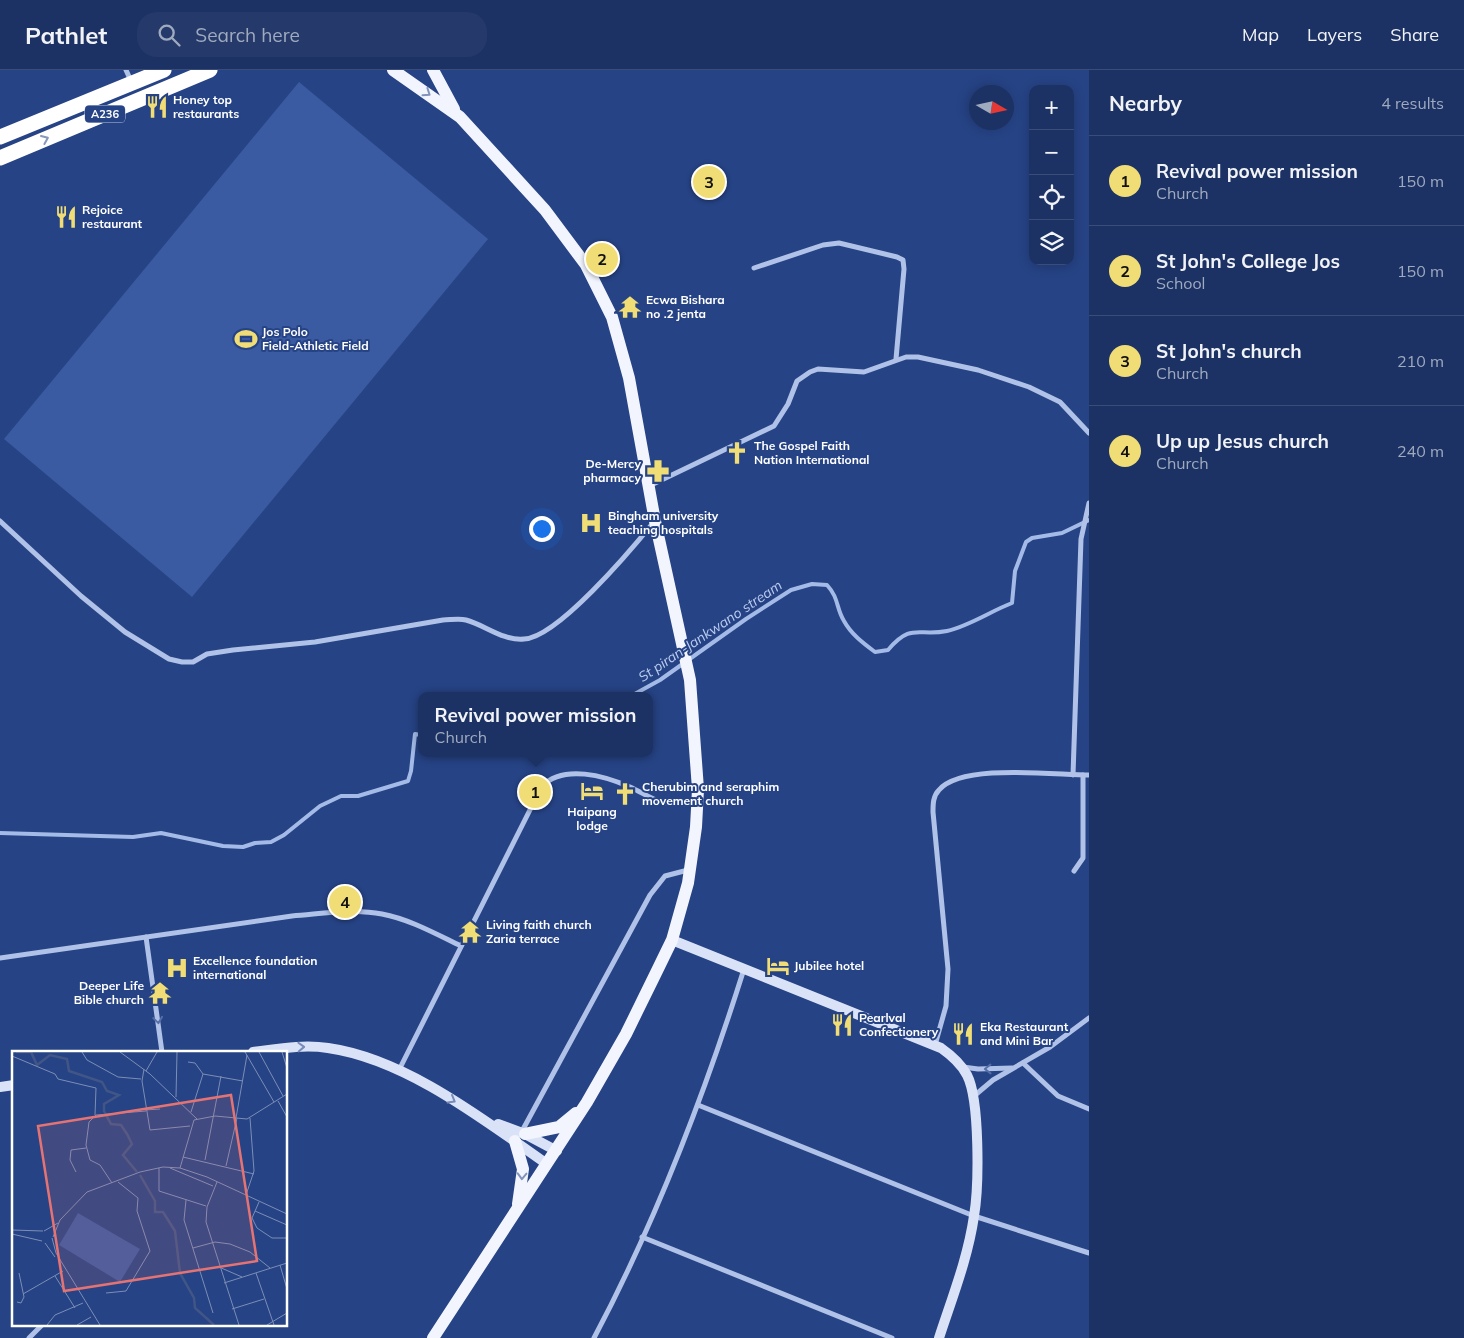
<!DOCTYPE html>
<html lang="en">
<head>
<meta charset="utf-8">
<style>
	body { margin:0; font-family:Mulish,sans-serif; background:#253a6a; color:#f1f3f6 }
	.controls { position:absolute; right:15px; top:15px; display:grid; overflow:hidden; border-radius:10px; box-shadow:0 2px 12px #0003 }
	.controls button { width:45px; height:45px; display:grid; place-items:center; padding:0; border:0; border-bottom:1px solid #3a4d78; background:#1c3264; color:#f1f3f6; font:25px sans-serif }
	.compass { position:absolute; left:969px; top:15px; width:45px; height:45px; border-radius:50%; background:#1c3264; box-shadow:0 2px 12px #0003; rotate:99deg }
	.you { position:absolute; left:541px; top:458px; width:18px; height:18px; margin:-12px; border:4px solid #fff; border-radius:50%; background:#1a73e8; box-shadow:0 0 0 8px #1a73e833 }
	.badge { display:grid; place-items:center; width:32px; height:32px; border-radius:50%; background:#f1dd75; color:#111; font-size:16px; font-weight:700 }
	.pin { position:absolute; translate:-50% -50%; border:2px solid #fff; box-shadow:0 1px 5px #0006 }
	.popup { position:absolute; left:418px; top:622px; width:235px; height:65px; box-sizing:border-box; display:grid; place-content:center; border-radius:10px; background:#1c3264; filter:drop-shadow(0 1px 4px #0005); font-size:16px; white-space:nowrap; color:#a0aabf }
	.popup b { font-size:19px; color:#f1f3f6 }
	.popup::after { content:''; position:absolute; left:50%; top:100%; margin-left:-10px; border:10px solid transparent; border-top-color:#1c3264 }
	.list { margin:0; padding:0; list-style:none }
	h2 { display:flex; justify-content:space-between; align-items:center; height:65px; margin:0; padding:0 20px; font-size:21px }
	h2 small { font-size:16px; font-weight:400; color:#a0aabf }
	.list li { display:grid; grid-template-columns:32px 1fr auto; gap:15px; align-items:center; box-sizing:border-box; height:90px; padding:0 20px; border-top:1px solid #3a4d78 }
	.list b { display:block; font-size:19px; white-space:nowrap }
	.list p { margin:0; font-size:16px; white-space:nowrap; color:#a0aabf }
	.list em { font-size:16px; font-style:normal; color:#a0aabf }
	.icon { flex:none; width:28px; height:28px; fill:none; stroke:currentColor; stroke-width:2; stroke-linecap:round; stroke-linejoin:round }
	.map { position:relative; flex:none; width:1089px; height:1268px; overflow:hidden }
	header { display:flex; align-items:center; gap:30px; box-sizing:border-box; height:70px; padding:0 25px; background:#1c3264; border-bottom:1px solid #3a4d78 }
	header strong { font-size:24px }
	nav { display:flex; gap:28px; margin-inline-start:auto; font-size:18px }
	.search { width:350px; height:45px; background:#253a6a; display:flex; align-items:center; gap:12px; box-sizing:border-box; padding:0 18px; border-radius:20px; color:#a0aabf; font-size:19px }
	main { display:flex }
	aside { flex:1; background:#1c3264 }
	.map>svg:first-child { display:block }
</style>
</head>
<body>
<header>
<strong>Pathlet</strong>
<div class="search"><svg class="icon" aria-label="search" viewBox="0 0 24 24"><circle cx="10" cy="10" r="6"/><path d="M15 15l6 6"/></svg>Search here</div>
<nav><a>Map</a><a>Layers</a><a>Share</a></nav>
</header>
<main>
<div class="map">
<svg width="1089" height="1268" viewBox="0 0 1089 1268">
	<rect width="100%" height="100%" fill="#264385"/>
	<path fill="#3a5ba1" d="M299,12l189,157 -296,358 -188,-158z"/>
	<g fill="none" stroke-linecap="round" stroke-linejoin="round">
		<g stroke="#a4bbe8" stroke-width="4">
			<path d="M631,626l29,-16 86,-61 45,-29 21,-6 15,1c12,13 9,23 17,36 7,13 19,22 31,31l13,-2c24,-28 30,-13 59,-19 22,-5 44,-20 65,-28l3,-32 11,-29 6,-4 30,-5 27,-13"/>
			<path d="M0,763l133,4 28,-4 62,13 20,1 12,-4 16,-1 13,-7 36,-29 21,-10h17l50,-15 3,-10 4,-37 6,1"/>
		</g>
		<g stroke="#b0c2e8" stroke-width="5">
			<path d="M126,0l5,11"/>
			<path d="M754,198l69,-23 16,-2 58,14 6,3 1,9 -8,90"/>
			<path d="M649,416l125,-60 14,-22 9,-23 13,-9 8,-3 46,3 42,-15h12l60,13 51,17 31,15 29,31"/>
			<path d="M0,451l81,75 44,36 44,27 13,3h11l14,-8 26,-4 82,-8 128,-22c7,0 16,-2 23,0 19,5 37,21 58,19 33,-1 107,-89 129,-116"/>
			<path d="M1073,705l8,-236 8,-36"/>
			<path d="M1074,801l9,-13v-83"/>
			<path d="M146,867l16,115"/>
			<path d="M0,888l292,-42c29,-2 61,-8 90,-2 27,5 54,20 79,32"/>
			<path d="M935,975l11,-39 2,-37 -15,-157c0,-8 0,-16 6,-22 23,-27 116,-15 150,-15"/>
			<path d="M1023,993l35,33 31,13"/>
			<path d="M963,997l15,2 34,-1"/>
			<path d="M399,1000l143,-284c22,-22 63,-10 88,1 11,5 21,12 32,15 11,3 23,2 35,1"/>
			<path d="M974,1026l19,-16 57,-33 39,-29"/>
			<path d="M698,1035l276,111 115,37"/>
			<path d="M521,1063l129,-238 15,-19 23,-6"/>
			<path d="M642,1167l250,101"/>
			<path d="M29,1268l14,-14"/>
			<path d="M594,1268c62,-117 110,-242 150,-369"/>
		</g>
		<g stroke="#dae2f7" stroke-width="10">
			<path d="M672,870l269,108c10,7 20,16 26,27 13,25 12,112 7,141 -6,42 -22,82 -35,122"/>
			<path d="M253,982c24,-3 50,-8 75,-4 78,11 156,72 219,116"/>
			<path d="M0,1017l14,-2"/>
			<path d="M498,1054l27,10 32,17"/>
		</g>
		<g stroke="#f2f5fe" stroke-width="12">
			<path d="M393,0l67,47 85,93 41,55 26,52 17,61 26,143 35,159 8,109 -2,38 -8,56 -16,57 -19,39 -27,55 -39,68 -154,236"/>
			<path d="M433,0l21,39"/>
			<path d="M525,1064l34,-7 17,-14"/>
			<path d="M515,1071l8,28 -5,35"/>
		</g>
		<g stroke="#fff" stroke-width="15">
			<path d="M0,67l164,-67"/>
			<path d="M0,88l210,-88"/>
		</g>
	</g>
	<defs><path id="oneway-chevron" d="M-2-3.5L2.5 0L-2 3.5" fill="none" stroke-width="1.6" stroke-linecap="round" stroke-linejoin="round" transform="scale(1.25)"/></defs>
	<g stroke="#8293bb">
		<use href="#oneway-chevron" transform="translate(427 23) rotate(34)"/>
		<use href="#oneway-chevron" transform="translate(522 1106) rotate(92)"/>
	</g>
	<use stroke="#8898bc" href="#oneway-chevron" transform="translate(45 69) rotate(-23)"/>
	<g stroke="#566fa8">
		<use href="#oneway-chevron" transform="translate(158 950) rotate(82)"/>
		<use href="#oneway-chevron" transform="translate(988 999) rotate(179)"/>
	</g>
	<g stroke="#778bb8">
		<use href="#oneway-chevron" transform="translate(301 977) rotate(-2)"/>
		<use href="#oneway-chevron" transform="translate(452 1030) rotate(30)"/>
	</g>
	<defs>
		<symbol id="restaurant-bare" viewBox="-9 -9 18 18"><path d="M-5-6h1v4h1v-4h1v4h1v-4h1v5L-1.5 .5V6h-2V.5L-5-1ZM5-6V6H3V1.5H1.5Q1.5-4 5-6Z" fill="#f1dd75" stroke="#264385" stroke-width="2.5" paint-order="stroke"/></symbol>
		<symbol id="temple-bare" viewBox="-9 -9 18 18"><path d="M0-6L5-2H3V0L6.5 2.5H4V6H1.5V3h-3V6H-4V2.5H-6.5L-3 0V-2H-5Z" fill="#f1dd75" stroke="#264385" stroke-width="2.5" paint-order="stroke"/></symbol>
		<symbol id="stadium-bare" viewBox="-9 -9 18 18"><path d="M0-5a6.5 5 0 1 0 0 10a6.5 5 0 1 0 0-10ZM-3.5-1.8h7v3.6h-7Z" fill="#f1dd75" stroke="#264385" stroke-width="2.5" paint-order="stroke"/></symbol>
		<symbol id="church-bare" viewBox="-9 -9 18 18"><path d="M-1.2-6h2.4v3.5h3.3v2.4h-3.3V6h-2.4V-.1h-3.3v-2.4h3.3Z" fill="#f1dd75" stroke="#264385" stroke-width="2.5" paint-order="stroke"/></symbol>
		<symbol id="pharmacy-bare" viewBox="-9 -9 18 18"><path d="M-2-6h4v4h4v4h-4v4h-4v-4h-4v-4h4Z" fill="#f1dd75" stroke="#264385" stroke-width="2.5" paint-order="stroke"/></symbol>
		<symbol id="hospital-bare" viewBox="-9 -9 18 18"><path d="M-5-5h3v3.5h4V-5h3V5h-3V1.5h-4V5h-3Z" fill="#f1dd75" stroke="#264385" stroke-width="2.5" paint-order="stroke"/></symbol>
		<symbol id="hotel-bare" viewBox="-9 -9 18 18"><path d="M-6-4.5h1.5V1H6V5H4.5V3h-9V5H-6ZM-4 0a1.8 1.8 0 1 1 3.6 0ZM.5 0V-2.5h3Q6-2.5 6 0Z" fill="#f1dd75" stroke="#264385" stroke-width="2.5" paint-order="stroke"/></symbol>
	</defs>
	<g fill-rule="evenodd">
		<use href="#restaurant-bare" x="141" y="21" width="32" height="32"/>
		<use href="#restaurant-bare" x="50" y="131" width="32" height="32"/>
		<use href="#temple-bare" x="614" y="221" width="32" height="32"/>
		<use href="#stadium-bare" x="230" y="253" width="32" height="32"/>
		<use href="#church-bare" x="721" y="367" width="32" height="32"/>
		<use href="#pharmacy-bare" x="642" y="385" width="32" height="32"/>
		<use href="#hospital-bare" x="575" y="437" width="32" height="32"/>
		<use href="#hotel-bare" x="576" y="705" width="32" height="32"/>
		<use href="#church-bare" x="609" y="708" width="32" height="32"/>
		<use href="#temple-bare" x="454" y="846" width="32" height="32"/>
		<use href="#hotel-bare" x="762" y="880" width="32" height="32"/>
		<use href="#hospital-bare" x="161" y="882" width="32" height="32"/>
		<use href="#temple-bare" x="144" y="907" width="32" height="32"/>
		<use href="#restaurant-bare" x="826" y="939" width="32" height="32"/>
		<use href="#restaurant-bare" x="947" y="948" width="32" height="32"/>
	</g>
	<g text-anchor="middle" stroke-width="4" stroke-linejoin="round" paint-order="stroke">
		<rect fill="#264385" stroke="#bec7da" stroke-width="1" x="85" y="35.5" width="40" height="17" rx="4"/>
		<g font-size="11" font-weight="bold" fill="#fff">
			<text x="105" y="48">A236</text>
		</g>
		<g font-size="12" font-weight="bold" fill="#fff" stroke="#264385" text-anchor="start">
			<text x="173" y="34">Honey top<tspan x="173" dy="14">restaurants</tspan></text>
			<text x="82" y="144">Rejoice<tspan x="82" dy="14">restaurant</tspan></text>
			<text x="646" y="234">Ecwa Bishara<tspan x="646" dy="14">no .2 jenta</tspan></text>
			<text x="262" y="266">Jos Polo<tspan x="262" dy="14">Field-Athletic Field</tspan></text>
			<text x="754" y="380">The Gospel Faith<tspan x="754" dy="14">Nation International</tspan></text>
			<text x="641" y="398" text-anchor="end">De-Mercy<tspan x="641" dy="14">pharmacy</tspan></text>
			<text x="608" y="450">Bingham university<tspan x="608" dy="14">teaching hospitals</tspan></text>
			<text x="642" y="721">Cherubim and seraphim<tspan x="642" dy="14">movement church</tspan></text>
			<text x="592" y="746" text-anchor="middle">Haipang<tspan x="592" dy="14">lodge</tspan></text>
			<text x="486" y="859">Living faith church<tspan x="486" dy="14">Zaria terrace</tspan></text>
			<text x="193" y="895">Excellence foundation<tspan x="193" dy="14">international</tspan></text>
			<text x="794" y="900">Jubilee hotel</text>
			<text x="144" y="920" text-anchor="end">Deeper Life<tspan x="144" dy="14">Bible church</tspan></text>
			<text x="859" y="952">Pearlval<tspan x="859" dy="14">Confectionery</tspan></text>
			<text x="980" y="961">Eka Restaurant<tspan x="980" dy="14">and Mini Bar</tspan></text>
		</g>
		<g font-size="14" font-style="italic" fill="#bbccef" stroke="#264385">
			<text transform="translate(710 561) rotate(-34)" y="5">St piran-Jankwano stream</text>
		</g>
	</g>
	<g transform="translate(12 981)">
		<rect width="275" height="275" fill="#264385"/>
		<path d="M66,162l62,36 -20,33 -61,-37z" fill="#3a5ba1"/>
		<path fill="none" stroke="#415686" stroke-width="2.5" d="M4,1h15l6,13 13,-10 17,4 2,12 33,11 5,9 12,4 -15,9v7l7,13 10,1 6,9 5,10 -9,11 14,17M128,124l15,26v11h8l12,19 5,42 14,25 1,10 19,17"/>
		<path fill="none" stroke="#7d8eb6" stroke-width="1" d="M70,1l5,8 31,17 23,2M108,1l30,22 47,45M233,1l29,50M247,1l24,44M270,1l5,16M0,5l43,18 3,5 38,9 -1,27M176,11l7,1 8,11 40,7M132,18l-2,12 8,49 40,-4M134,20l11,-19M164,46l1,-45M266,50l9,16M133,59l15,-1M179,61l12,-38M224,67l11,-63M171,106l71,17M193,109l16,-84M214,115l11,-48M147,117v23l47,15M158,117l43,18M168,117l14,-48 21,-4 32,3 40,-25M64,121l-6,-12 1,-10 15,-2M205,131l-10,25 -1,15 33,103M100,132l-12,-18 -10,-5 -4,-15 3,-23 7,-7 50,-4M234,144l8,-24 -4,-53M174,149l-2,20 29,93M247,151l-7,16 5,10 15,10h15M243,160l32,14M0,179l31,1M32,180l14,-8M0,183l30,7M41,186l7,-17 27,-28 53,-20 23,-5 17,1 27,9 80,37M40,187l4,15 44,72M33,192l10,14M181,197l22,-6 15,2 20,8 20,16M268,214l7,24M207,216l23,10M244,222l18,52M43,225l20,32M212,232l63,-20M94,242l20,-2 24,-40 -13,-40 1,-13 -20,-16M11,243l40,-23M5,251l4,1 3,-6 -5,-24M220,258l32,-10M35,274l8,-10 28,-12M65,274l14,-8M255,274l20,-12"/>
		<path fill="#e47373" fill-opacity="0.15" stroke="#e47373" stroke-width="2.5" d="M219,44l26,166 -193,30 -26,-165z"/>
		<rect width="275" height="275" fill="none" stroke="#fff" stroke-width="2.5"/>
	</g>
</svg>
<div class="controls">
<button>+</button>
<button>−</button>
<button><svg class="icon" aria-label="locate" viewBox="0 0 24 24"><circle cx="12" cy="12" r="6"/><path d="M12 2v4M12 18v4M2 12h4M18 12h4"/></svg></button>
<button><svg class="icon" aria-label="layers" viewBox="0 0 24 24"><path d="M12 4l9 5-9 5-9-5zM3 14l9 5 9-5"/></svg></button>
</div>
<svg class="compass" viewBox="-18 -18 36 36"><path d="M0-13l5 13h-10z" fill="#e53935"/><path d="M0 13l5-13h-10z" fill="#a0aabf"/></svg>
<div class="you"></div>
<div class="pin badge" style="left:535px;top:722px">1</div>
<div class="popup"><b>Revival power mission</b>Church</div>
<div class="pin badge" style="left:602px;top:189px">2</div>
<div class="pin badge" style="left:709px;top:112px">3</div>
<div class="pin badge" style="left:345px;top:832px">4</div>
</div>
<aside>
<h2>Nearby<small>4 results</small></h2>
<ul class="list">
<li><span class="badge">1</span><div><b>Revival power mission</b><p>Church</p></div><em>150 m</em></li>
<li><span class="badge">2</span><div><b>St John's College Jos</b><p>School</p></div><em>150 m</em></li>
<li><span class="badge">3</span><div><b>St John's church</b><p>Church</p></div><em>210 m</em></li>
<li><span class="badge">4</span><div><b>Up up Jesus church</b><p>Church</p></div><em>240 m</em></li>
</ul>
</aside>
</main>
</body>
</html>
